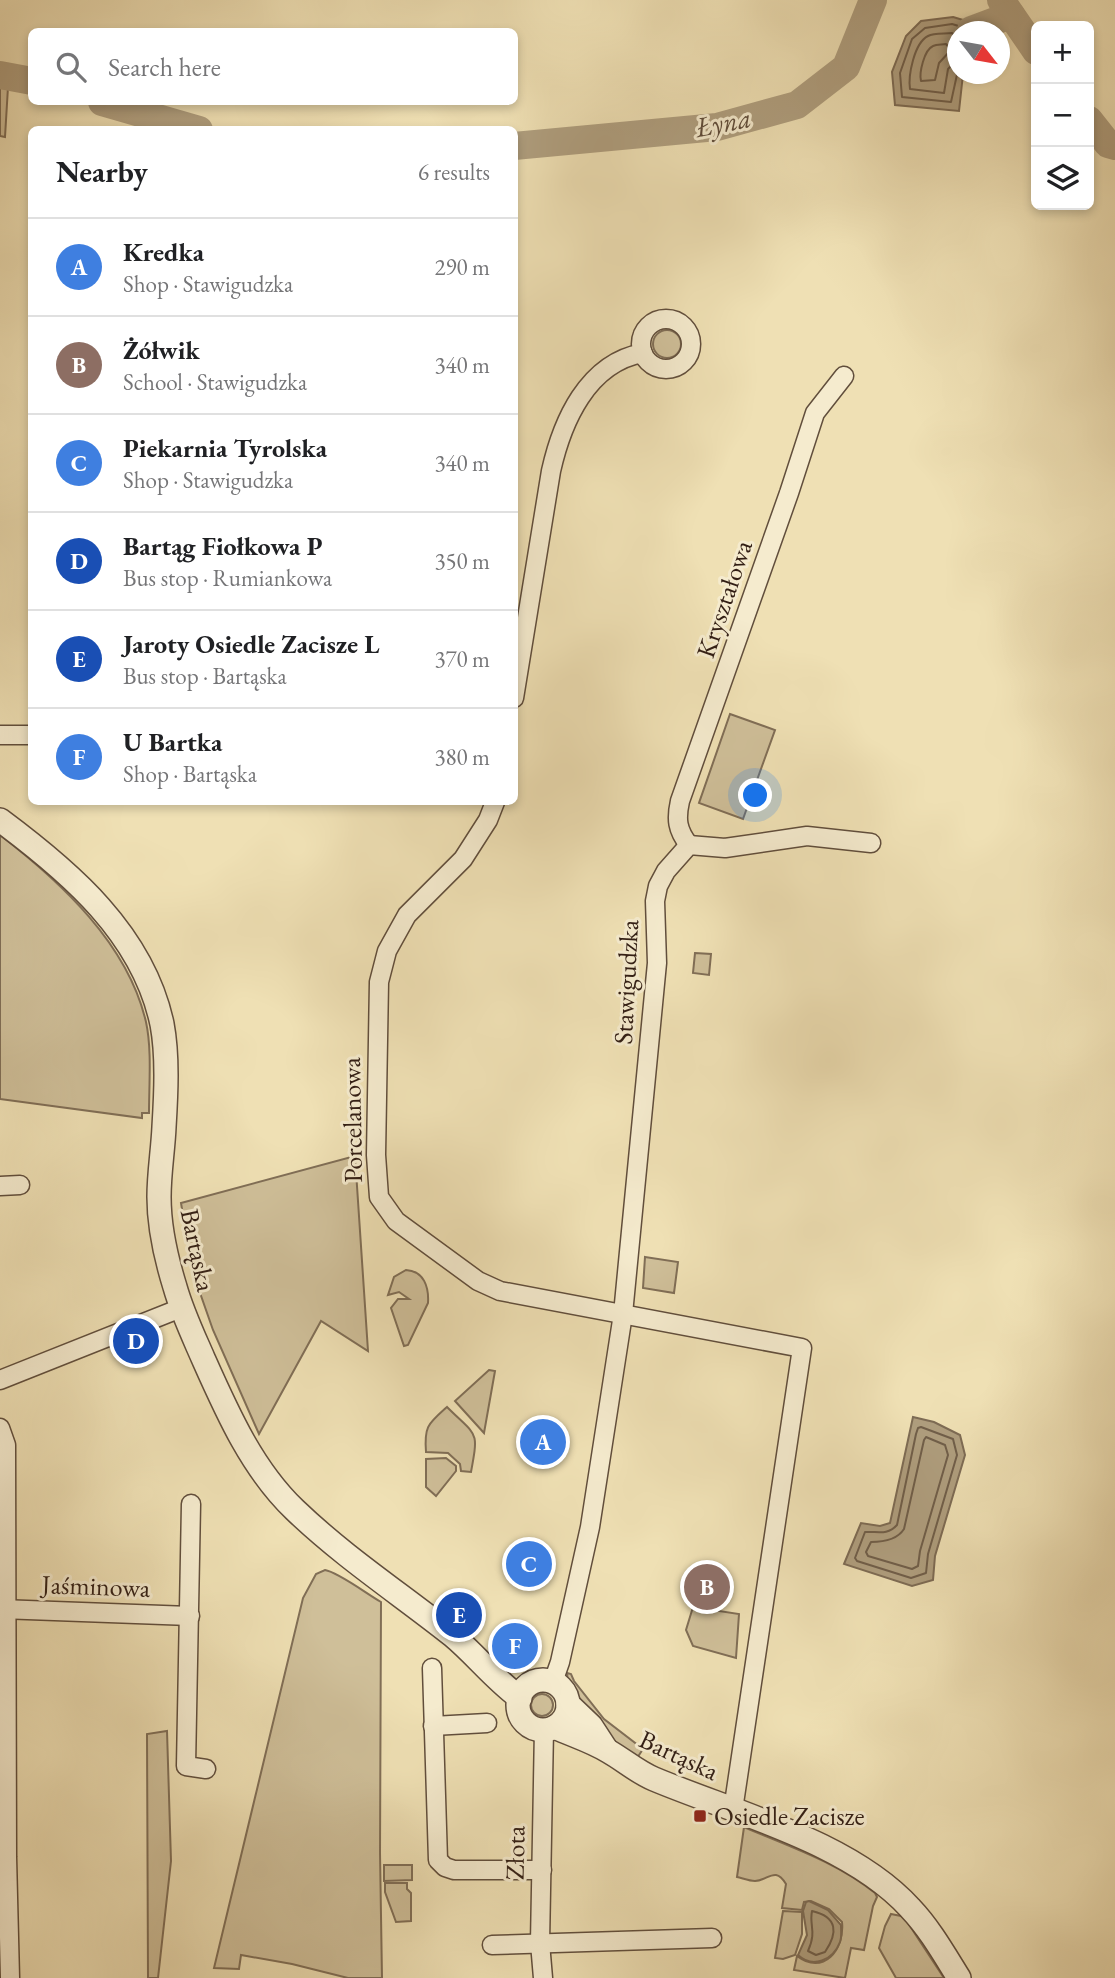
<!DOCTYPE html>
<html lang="en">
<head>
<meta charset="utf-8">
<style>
	body { margin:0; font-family:"EB Garamond",serif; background:#f6f6f6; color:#202124 }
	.controls { position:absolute; right:21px; top:21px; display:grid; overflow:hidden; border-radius:10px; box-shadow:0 4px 10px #0003 }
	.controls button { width:63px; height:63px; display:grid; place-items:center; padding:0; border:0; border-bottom:2px solid #e0e0e0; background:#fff; color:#202124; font:35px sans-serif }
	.compass { position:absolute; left:947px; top:21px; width:63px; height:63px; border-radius:50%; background:#fff; box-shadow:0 4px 10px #0003; rotate:121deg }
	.you { position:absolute; left:756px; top:796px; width:24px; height:24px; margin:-18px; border:5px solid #fff; border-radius:50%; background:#1a73e8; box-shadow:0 0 0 10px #1a73e833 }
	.badge { display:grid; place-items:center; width:46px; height:46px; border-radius:50%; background:#111827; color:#fff; font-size:23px; font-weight:700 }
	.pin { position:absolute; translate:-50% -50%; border:4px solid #fff; box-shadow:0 2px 7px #0006 }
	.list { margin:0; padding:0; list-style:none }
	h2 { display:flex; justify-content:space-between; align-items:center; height:91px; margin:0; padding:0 28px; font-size:30px }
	h2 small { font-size:23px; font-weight:400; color:#757577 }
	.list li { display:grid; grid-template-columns:46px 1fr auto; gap:21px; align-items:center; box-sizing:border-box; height:98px; padding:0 28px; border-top:2px solid #e0e0e0 }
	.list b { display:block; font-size:26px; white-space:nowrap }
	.list p { margin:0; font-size:23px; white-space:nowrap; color:#757577 }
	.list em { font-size:23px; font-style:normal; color:#757577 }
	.icon { flex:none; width:38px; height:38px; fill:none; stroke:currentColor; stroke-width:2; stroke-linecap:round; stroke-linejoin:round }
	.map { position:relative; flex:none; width:1115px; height:1978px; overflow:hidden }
	.search { position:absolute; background:#fff; box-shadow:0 4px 10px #0003; left:28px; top:28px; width:490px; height:77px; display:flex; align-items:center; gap:18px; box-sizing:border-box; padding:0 24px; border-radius:10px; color:#757577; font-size:26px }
	.panel { position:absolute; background:#fff; box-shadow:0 4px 10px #0003; left:28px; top:126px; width:490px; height:679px; border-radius:10px }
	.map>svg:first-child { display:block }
</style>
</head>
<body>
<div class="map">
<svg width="1115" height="1978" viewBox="0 0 1115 1978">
	<rect width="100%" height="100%" fill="#efe0b4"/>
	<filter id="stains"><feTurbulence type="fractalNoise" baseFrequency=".00286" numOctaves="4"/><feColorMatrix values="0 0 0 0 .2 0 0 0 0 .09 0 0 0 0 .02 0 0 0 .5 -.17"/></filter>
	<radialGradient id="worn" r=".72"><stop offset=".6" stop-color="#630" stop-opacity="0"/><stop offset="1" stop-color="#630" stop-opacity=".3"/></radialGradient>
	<g fill="#cfbf99" stroke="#806e56" stroke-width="2">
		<path d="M0,77l11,2 -3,8 -3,50 -5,-1z"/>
		<circle cx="667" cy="344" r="14"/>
		<path d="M730,714l45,16 -32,89 -44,-16z"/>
		<path d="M0,835c61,47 128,109 146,187 6,27 3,63 3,91h-7v5l-142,-19z"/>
		<path d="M695,953l16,1 -2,21 -16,-2z"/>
		<path d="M355,1156l13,195 -47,-30 -62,113 -46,-104 -21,-60 -11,-67z"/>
		<path d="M645,1257l33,5 -4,31 -31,-5z"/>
		<path d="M406,1270c18,1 23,17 22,33l-20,42 -4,1 -13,-38 7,-9h11l-10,-7 -11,3 6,-18z"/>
		<path d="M489,1370l6,1 -11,62 -29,-32z"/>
		<path d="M447,1407c30,30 32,22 24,65l-10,-1 -1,-7 -12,-11 -22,-1c-2,-26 2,-28 21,-45z"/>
		<path d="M446,1458l10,8v5l-20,25 -10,-9v-28z"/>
		<path d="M325,1570c13,2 42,24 56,32l-1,251 2,125h-34l-56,-14 -51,-9 -2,14 -25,-1 89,-370 13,-24z"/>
		<path d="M693,1607l46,7 -3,44 -43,-12 -7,-16z"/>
		<path d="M567,1673l4,1 3,7 30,38 39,30 -6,9c-27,-18 -68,-51 -70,-85z"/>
		<circle cx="542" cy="1705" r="11"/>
		<path d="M167,1731l4,130 -13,117h-10l-1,-244z"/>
		<path d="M744,1827c44,19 93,35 131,66l2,4 -4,9 -9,44 -13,-2 -6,30 -51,-8 3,-14c26,20 48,-6 45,-34l-13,-13 -18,-8 -7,1 -2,8 -20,-2 4,-24c-11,-18 -17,-4 -31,-3 -6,0 -13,-3 -18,-4z"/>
		<path d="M384,1865h28v15l-28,1z"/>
		<path d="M385,1883h22v6l4,4v28l-15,1 -11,-30z"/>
		<path d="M783,1911l19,1v22l-7,21 -12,4 -8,-1z"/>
		<path d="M891,1914l10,2 5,4 38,58h-48l-17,-30 6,-22z"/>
	</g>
	<g fill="#af9e7e" stroke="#7d6b54" stroke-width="2">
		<path d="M953,17l17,5 1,8 -13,2v42h5l-4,37 -64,-6 -3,-33 14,-36 15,-15z"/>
		<path d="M913,1417l21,5 26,13 5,20 -30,101 -2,24 -21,6 -68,-22 17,-41 19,3 10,-3z"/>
		<path d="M809,1901l19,9 13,15c0,6 1,12 -1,17 -7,18 -27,27 -42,13l9,-20 -4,-24 3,-9z"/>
	</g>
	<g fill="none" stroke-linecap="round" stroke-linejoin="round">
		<g stroke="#705e49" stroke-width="2">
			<path d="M958,39l-6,-6c-7,1 -18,0 -24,3 -14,7 -20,40 -18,53l34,4 4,-24 10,-10"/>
			<path d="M946,44l5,6 -12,13 -4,17 -14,1c-2,-8 3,-31 12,-35 4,-2 9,-1 13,-2z"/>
			<path d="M958,70l-7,32 -49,-5 -2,-24 12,-34 13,-11 27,-4 10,3 2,5"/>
			<path d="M921,1427l32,12 4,16 -29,99 -2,19 -15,5 -54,-17 -2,-3 10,-26c12,-1 22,4 32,-7l19,-91 2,-6z"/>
			<path d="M926,1437l19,8 3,10 -28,96 -2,15 -6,3 -44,-13 -2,-4 5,-10c13,0 26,-2 33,-13l20,-89z"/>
			<path d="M812,1911c26,6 26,22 13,41l-9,3 -8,-4c9,-20 1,-25 4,-40z"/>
		</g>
		<g stroke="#af9e7e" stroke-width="28">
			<path d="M1001,0l35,51"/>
			<path d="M971,30l40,-15"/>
			<path d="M0,75l32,6"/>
			<path d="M102,102l97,28"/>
			<path d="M1089,120l19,24 7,2"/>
			<path d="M514,146l203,-19 80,-22 49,-38 27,-67"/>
		</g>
		<defs>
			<g id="minor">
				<circle cx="666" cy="344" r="25"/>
				<path d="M514,698l37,-227c11,-49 36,-108 92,-118"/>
				<path d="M0,735h32"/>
				<path d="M495,802l-7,18 -25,39 -56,56 -20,36 -8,31 -3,173 3,42 17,24 82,60 22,10 302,57 -69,462"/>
				<path d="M689,845c-12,-15 -13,-26 -9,-44l109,-308 26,-80 29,-37"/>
				<path d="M0,1186l20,-1"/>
				<path d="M0,1380l181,-72"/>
				<path d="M0,1428l6,17 1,412 3,121"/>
				<path d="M191,1504l-5,262 20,3"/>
				<path d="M0,1609l190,7"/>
				<path d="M432,1668l6,192 7,7 9,3h88"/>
				<path d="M553,1682l7,-20 30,-135 33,-213 34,-351 -2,-62 3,-15 8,-15 23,-26 36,3 82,-12 64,7"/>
				<path d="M433,1726l54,-3"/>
				<path d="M492,1945l220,-7"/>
				<path d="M543,1978l-3,-35 4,-214"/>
			</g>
			<g id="tertiary">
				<path d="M0,820c70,52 143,114 162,204 6,32 4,70 2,103 -1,23 -5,46 -5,70 0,30 7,61 16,90 7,25 18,48 28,71 24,54 49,111 92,152 49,47 104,83 157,125 24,20 43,45 68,63"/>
				<circle cx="543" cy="1705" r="25"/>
				<path d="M568,1704l23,22 15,23"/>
				<path d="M555,1727c17,8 37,14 53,24 16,9 29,21 46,28 81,34 196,63 256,129 20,21 34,46 49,70"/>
			</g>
		</defs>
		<use href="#minor" stroke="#614e3c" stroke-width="21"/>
		<use href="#tertiary" stroke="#614e3c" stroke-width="26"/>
		<use href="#minor" stroke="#f5ebce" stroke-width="18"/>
		<use href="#tertiary" stroke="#f5ebce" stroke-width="23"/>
	</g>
	<rect fill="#8f2418" stroke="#f5ebce" stroke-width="2.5" x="693" y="1809" width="14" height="14" rx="3.5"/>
	<g text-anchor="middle" stroke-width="6" stroke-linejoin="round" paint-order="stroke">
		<g font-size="26" fill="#321e14" stroke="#f5ebce">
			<text transform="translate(724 599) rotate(-71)" y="9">Kryształowa</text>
			<text transform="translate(626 982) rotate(-87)" y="9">Stawigudzka</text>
			<text transform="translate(352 1120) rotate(-91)" y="9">Porcelanowa</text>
			<text transform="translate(198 1250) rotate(78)" y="9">Bartąska</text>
			<text transform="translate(96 1586) rotate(2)" y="9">Jaśminowa</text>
			<text transform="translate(679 1755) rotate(25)" y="9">Bartąska</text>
			<text transform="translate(515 1853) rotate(-89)" y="9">Złota</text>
		</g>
		<g font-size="26" fill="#321e14" stroke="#f5ebce" text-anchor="start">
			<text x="714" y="1825">Osiedle Zacisze</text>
		</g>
		<g font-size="28" font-style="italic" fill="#5e4b39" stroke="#f5ebce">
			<text transform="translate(723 122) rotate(-11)" y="10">Łyna</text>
		</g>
	</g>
	<rect width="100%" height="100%" filter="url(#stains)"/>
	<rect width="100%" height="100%" fill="url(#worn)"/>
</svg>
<div class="controls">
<button>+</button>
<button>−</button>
<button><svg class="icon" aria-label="layers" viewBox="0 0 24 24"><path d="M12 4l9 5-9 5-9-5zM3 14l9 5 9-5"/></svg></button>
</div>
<svg class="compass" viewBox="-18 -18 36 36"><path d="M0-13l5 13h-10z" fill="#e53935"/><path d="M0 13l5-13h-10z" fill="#757577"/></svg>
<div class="you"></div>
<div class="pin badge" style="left:543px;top:1442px;background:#3f7fe0">A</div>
<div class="pin badge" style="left:707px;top:1587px;background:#8d6e63">B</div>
<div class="pin badge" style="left:529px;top:1564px;background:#3f7fe0">C</div>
<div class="pin badge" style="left:136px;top:1341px;background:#1a4fb4">D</div>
<div class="pin badge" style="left:459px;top:1615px;background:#1a4fb4">E</div>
<div class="pin badge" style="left:515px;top:1646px;background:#3f7fe0">F</div>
<div class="search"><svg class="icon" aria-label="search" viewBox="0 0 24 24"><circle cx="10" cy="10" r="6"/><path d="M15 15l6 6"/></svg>Search here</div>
<section class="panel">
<h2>Nearby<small>6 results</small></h2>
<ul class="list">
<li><span class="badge" style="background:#3f7fe0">A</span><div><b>Kredka</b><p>Shop · Stawigudzka</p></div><em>290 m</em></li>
<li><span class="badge" style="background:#8d6e63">B</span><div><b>Żółwik</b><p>School · Stawigudzka</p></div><em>340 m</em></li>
<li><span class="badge" style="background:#3f7fe0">C</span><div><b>Piekarnia Tyrolska</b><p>Shop · Stawigudzka</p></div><em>340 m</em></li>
<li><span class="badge" style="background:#1a4fb4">D</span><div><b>Bartąg Fiołkowa P</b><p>Bus stop · Rumiankowa</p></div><em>350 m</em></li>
<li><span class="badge" style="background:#1a4fb4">E</span><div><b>Jaroty Osiedle Zacisze L</b><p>Bus stop · Bartąska</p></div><em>370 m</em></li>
<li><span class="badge" style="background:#3f7fe0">F</span><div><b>U Bartka</b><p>Shop · Bartąska</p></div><em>380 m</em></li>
</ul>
</section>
</div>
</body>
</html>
